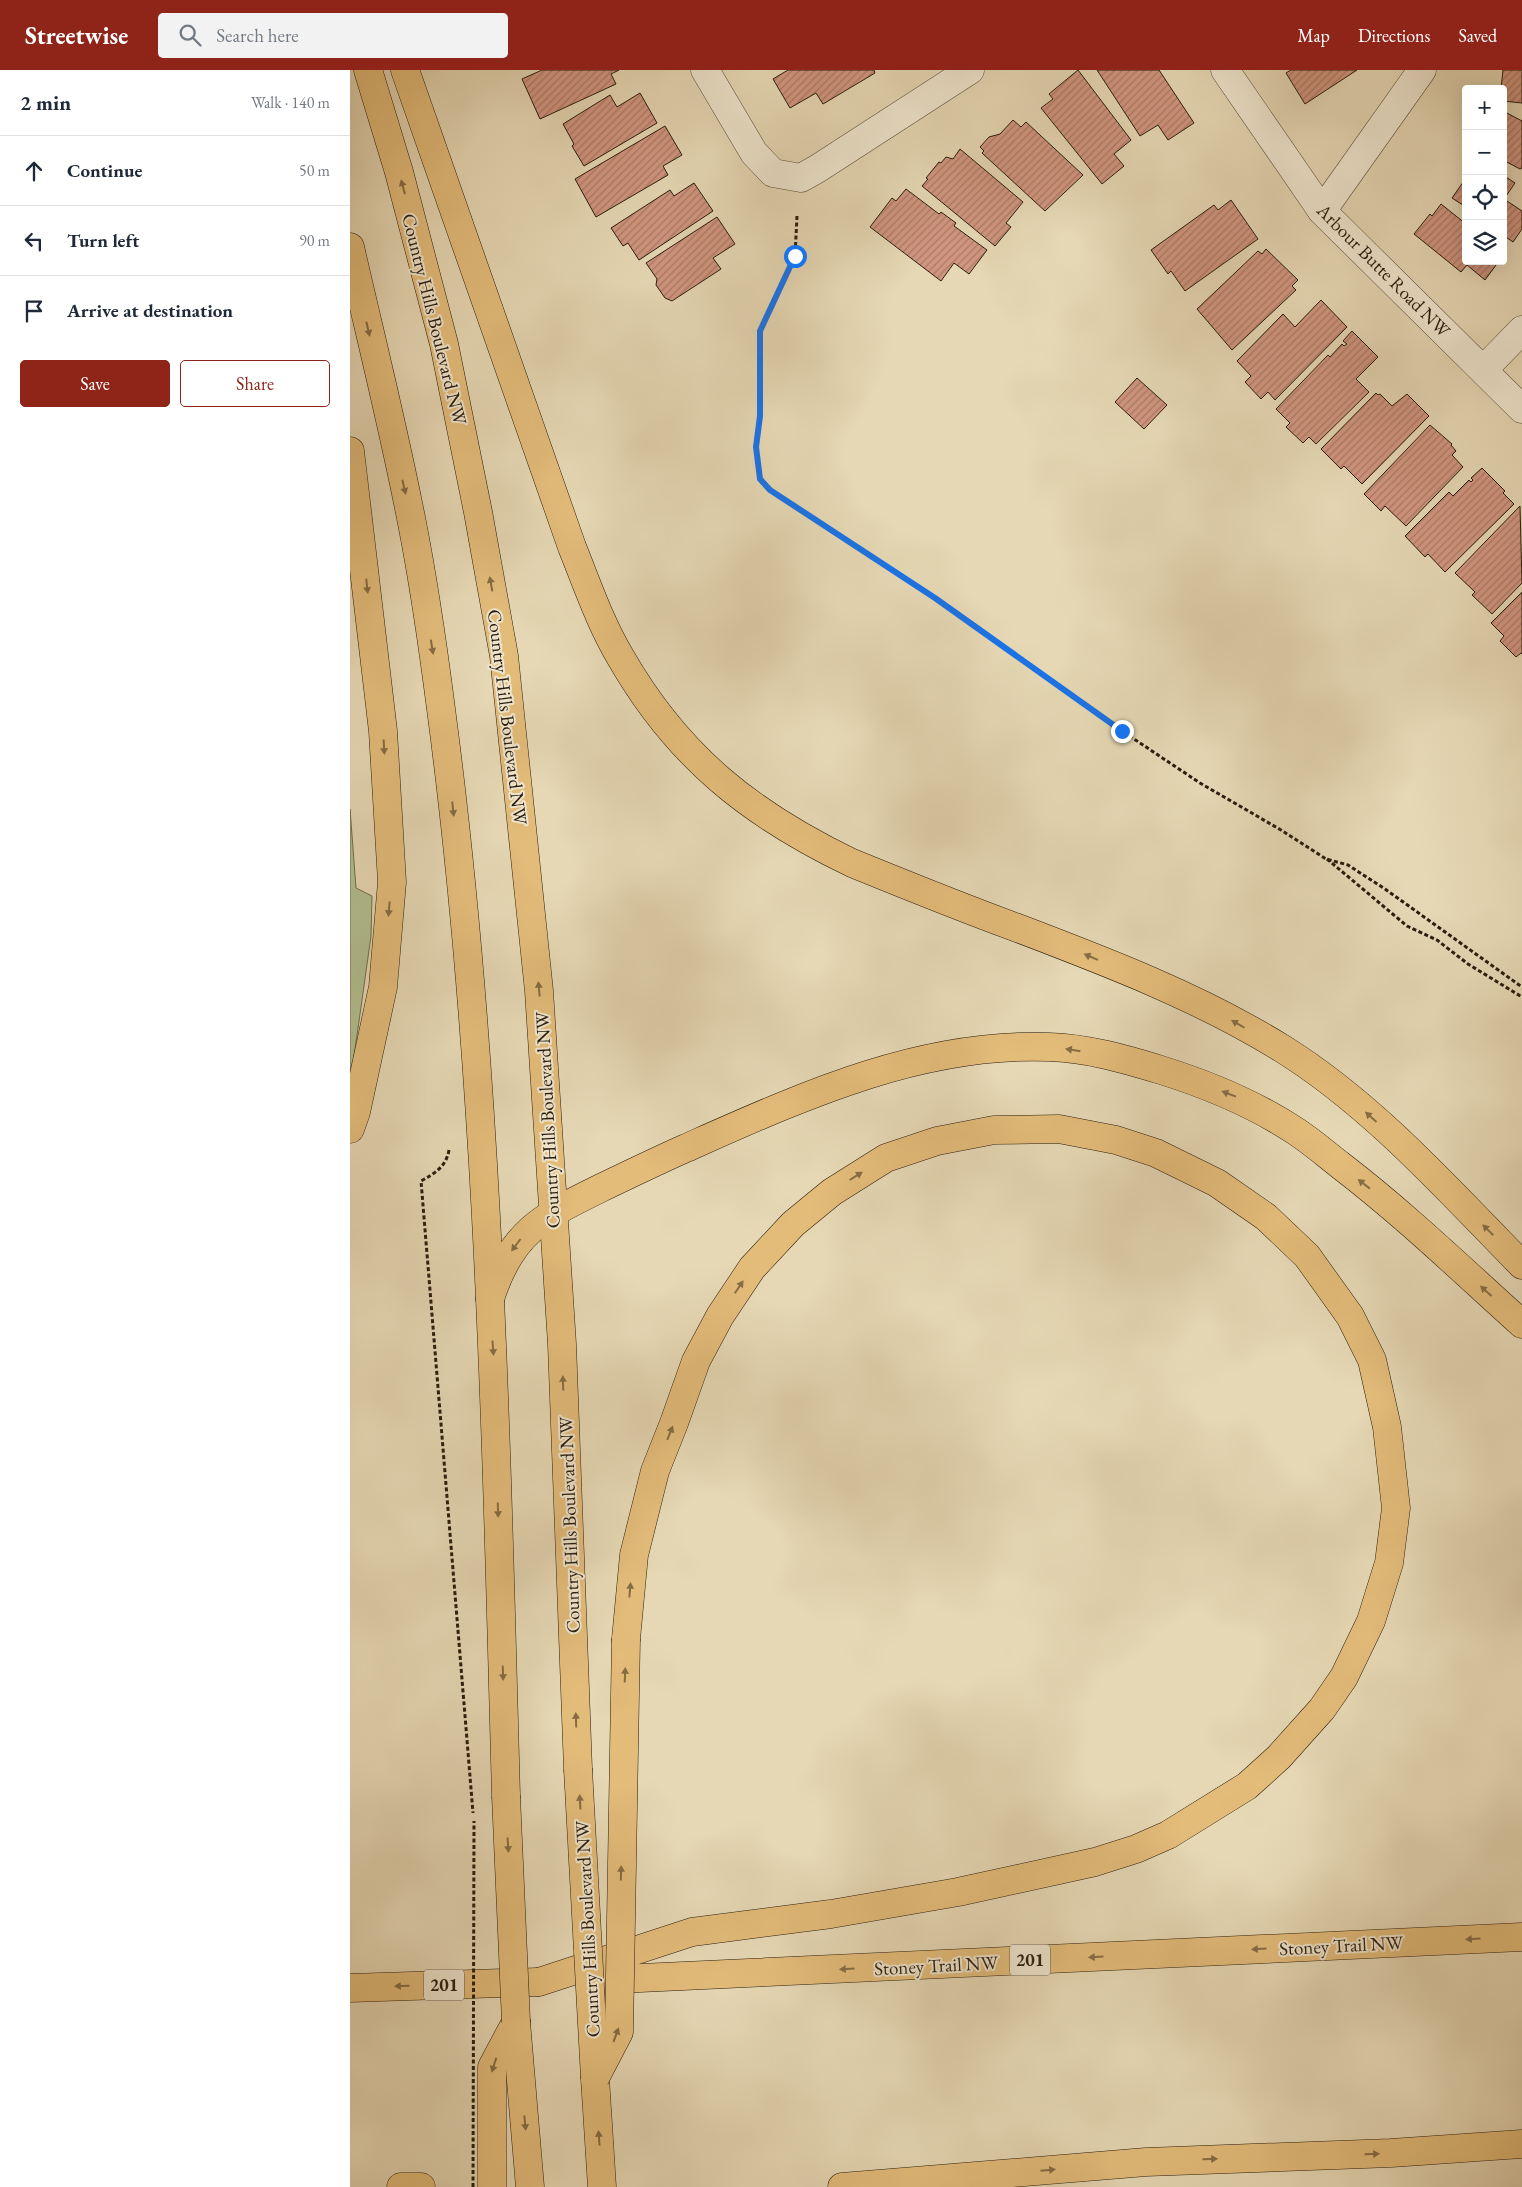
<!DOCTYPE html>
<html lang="en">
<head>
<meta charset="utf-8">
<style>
	body { margin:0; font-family:"EB Garamond",serif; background:#f2f2f3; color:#1f2937 }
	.controls { position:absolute; right:15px; top:15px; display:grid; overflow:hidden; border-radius:5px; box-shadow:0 5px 20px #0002 }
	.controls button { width:45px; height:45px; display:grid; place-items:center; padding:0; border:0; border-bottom:1px solid #e0e1e3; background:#fff; color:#1f2937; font:25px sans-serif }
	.stop { position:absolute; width:15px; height:15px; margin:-11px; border:4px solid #1a73e8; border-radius:50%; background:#fff }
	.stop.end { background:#1a73e8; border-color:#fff; box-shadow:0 1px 5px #0008 }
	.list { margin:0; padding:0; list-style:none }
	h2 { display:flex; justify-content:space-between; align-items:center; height:65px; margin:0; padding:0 20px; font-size:21px }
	h2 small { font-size:16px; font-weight:400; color:#747a83 }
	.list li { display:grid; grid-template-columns:32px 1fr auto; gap:15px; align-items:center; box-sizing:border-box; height:70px; padding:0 20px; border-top:1px solid #e0e1e3 }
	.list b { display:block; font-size:19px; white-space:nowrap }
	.list em { font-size:16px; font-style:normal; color:#747a83 }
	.actions { display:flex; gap:10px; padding:15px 20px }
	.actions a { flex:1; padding:11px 0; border:1px solid #8f2418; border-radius:5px; text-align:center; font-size:18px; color:#8f2418 }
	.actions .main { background:#8f2418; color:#fff }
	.icon { flex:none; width:28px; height:28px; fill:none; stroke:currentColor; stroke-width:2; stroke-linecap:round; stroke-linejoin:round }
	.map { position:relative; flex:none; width:1172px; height:2117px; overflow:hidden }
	header { display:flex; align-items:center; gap:30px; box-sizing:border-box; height:70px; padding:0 25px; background:#8f2418; color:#fff }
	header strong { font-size:24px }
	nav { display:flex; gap:28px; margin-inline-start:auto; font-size:18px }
	.search { width:350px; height:45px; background:#f2f2f3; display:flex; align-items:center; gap:12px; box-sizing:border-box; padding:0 18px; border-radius:5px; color:#747a83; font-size:19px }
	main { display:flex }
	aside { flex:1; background:#fff }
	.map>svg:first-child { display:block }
</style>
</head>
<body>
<header>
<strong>Streetwise</strong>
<div class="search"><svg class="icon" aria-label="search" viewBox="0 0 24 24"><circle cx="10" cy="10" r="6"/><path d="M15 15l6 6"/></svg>Search here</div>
<nav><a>Map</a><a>Directions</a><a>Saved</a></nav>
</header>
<main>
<aside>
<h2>2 min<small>Walk · 140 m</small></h2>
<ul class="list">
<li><svg class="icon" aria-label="ahead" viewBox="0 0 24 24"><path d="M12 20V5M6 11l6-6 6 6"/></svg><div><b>Continue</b></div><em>50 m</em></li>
<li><svg class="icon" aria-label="left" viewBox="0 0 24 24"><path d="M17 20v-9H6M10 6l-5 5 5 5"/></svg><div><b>Turn left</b></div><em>90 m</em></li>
<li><svg class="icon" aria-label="arrive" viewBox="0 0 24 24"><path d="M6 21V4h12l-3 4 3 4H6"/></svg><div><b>Arrive at destination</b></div></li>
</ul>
<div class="actions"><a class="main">Save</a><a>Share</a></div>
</aside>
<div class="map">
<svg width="1172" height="2117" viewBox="0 0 1172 2117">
	<defs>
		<pattern id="building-hatch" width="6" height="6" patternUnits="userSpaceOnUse" patternTransform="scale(1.25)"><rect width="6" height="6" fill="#d19680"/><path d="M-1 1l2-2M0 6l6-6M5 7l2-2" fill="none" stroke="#aa7a67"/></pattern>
	</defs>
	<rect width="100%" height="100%" fill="#e6d8b5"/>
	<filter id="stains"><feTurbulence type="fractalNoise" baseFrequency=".004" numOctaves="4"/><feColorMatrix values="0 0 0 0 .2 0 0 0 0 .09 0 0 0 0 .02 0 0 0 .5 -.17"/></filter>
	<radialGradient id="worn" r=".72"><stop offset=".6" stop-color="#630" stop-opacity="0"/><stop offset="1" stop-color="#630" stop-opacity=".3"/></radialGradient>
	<path fill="#b2bf90" stroke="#6e6e4f" d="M0,739l6,79 16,8 -1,40 -21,149z"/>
	<g fill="url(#building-hatch)" stroke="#291c0e">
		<path d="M192,0h77l-8,4 5,10 -76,35 -18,-40z"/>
		<path d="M438,0h86l1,3 -52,31 -7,-11 -26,15 -17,-29z"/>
		<path d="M728,0l53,70 -17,14 10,12 -22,18 -61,-76 12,-9 -4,-5z"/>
		<path d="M747,0h62l35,53 -26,17 -10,-15 -18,11z"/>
		<path d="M941,0h66l-52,34 -19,-31z"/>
		<path d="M1153,0h19v33l-19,-2v-12h-2z"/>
		<path d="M290,23l17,30 -73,43 -12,-20 2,-2 -11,-20 47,-29 7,12z"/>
		<path d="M1153,41l19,10v47l-2,1 -17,-9z"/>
		<path d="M663,50l8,7 5,-5 57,53 -38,36 -63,-58 2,-2 -4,-4 9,-10 11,-3z"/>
		<path d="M315,56l17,29 -19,11 5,9 -72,42 -21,-38z"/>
		<path d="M610,79l63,53 -17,21 5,4 -16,19 -73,-60 6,-7 -2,-1 13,-16 2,1 5,-6 7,2z"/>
		<path d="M1153,105l12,8 -11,16 18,12v18l-9,13 -10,-7z"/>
		<path d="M1116,108v29l-14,-9z"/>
		<path d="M344,113l19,28 -74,49 -11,-17 -5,3 -12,-18 59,-38 4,6z"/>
		<path d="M556,119l33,25 2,-2 15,11 -2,3 33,24 -18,24 -15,-11 -13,18 -71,-54 22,-29 4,3z"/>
		<path d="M881,130l27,39 -73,52 -14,-20 -3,3 -17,-24 63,-45 4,5z"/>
		<path d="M1091,134l25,20v37h33l-14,19 -18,-15 -6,7 -47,-38 16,-20 2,2z"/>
		<path d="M367,147l18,27 -22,14 8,11 -49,32 -7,-3 -9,-13 1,-6 -11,-16z"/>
		<path d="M916,179l32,31 -6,6 4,4 -64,60 -35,-41 61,-58 4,3z"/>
		<path d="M971,230l26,27 -72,73 -7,-8 -7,7 -16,-17 6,-6 -14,-15 46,-47 12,13z"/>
		<path d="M1002,261l26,26 -22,22 13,13 -53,52 -7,-7 -6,6 -17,-16 4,-4 -14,-14 52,-54 2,2 12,-13 2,2 3,-2 -4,-3z"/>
		<path d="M787,308l30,27 -23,24 -29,-27z"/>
		<path d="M1026,323l2,2 2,-1 12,12 15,-12 22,22 -67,68 -18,-18 -3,3 -20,-20z"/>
		<path d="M1080,355l22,19 -1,1 5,6 -4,4 11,12 -57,59 -21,-20 -4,5 -17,-17z"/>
		<path d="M1132,398l23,23 -2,2 11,11 -69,68 -17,-18 -3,3 -20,-21 44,-44 4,4 16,-16 2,2 2,-2 -2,-2z"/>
		<path d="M1170,436l2,77 -30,31 -20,-19 3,-3 -20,-19z"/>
		<path d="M1172,522v62l-1,-1 -5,4 -16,-16 4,-5 -13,-13z"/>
	</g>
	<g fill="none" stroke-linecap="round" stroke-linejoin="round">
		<defs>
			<g id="minor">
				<path d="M355,0l49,83 19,20 28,5 16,-9 153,-99"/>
				<path d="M875,0l97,141 200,198"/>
				<path d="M972,141l100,-141"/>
				<path d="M1134,299l38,-39"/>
			</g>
			<g id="major">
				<path d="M18,0l31,102 45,172 34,168 26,144 35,335 23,353 16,425"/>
				<path d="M0,177c21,92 44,183 62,276 12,61 21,124 29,186 48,360 55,724 65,1087"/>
				<path d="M166,1952l14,165"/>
				<path d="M245,2008l7,109"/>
			</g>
			<g id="highway">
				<path d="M55,0l167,477c15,37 28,76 49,111 57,99 129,156 231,205 54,22 108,44 163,64 92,35 184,70 268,122 91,57 164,140 239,216"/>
				<path d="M0,381l33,280 9,151 -9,105 -27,125 -6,17"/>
				<path d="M140,1229c21,-68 54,-83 115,-113 27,-13 54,-26 81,-38 115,-51 234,-106 363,-101 38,1 76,12 112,23 48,15 94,34 136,62 15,10 29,22 43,33 64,49 122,105 182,159"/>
				<path d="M247,1910l925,-43"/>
				<path d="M189,1912l153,-50 139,-18 127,-22 137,-30 41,-13 32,-14 79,-49 32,-29 43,-48 22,-32 27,-56 18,-58 7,-55 -9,-81 -15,-67 -22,-44 -43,-60 -41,-39 -49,-34 -61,-30 -40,-13 -57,-11 -65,1 -57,11 -51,17 -54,34 -39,32 -41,44 -32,48 -24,45 -22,62 -19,48 -21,84 -8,84"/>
				<path d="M0,1918l187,-6"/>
				<path d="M51,2117h20"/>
				<path d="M142,2117v-120l24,-45"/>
				<path d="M492,2117l304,-25 245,-9 131,-9"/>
			</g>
		</defs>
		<use href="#minor" stroke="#584b38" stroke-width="29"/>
		<use href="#major" stroke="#291c0e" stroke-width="29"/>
		<use href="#highway" stroke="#291c0e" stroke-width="29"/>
		<g stroke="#291c0e" stroke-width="3" stroke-dasharray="4 2.5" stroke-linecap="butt">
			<path d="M447,146l-2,40 -35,75v85l-4,31 4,32 10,11 165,108 187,133 78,52 81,47 45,29 22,6 37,24 137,98"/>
			<path d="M977,789l80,67 30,14 31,24 54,33"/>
			<path d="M99,1080c-3,17 -14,23 -28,31l52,632"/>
		</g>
		<use href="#minor" stroke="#efe6cf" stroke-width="28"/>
		<use href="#major" stroke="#e3bc7a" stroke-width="28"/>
		<use href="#highway" stroke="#e3bc7a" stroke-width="28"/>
		<defs>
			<g id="major-bridge">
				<path d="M228,1699l17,309"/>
				<path d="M156,1726l10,226"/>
			</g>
			<path id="highway-bridge" d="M245,2008l24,-46 7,-393"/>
		</defs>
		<use href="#major-bridge" stroke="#291c0e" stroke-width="29" stroke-linecap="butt"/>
		<use href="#highway-bridge" stroke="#291c0e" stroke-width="29" stroke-linecap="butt"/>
		<path stroke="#291c0e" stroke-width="3" stroke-dasharray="4 2.5" stroke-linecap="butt" d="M123,2117l1,-366"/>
		<use href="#major-bridge" stroke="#e3bc7a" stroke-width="28"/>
		<use href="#highway-bridge" stroke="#e3bc7a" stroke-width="28"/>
	</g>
	<defs><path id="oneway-solid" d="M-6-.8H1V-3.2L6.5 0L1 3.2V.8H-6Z" transform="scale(1.25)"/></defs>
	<g fill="#866c44">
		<use href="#oneway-solid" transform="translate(53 117) rotate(-105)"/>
		<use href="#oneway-solid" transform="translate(18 259) rotate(77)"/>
		<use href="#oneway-solid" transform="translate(54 417) rotate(77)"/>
		<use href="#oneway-solid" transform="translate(141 514) rotate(-100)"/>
		<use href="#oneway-solid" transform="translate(17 516) rotate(84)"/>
		<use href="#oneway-solid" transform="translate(82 577) rotate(81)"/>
		<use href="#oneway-solid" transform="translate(34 677) rotate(87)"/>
		<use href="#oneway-solid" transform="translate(103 739) rotate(84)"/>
		<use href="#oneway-solid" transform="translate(39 839) rotate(95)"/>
		<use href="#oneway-solid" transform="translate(741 887) rotate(-157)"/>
		<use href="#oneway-solid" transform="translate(189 919) rotate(-95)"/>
		<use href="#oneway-solid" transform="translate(888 954) rotate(-150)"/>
		<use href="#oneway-solid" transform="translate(723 980) rotate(-171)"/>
		<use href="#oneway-solid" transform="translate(879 1024) rotate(-159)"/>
		<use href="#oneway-solid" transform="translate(1021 1047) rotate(-138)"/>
		<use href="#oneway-solid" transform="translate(506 1106) rotate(-32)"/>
		<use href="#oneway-solid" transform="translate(1014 1114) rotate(-142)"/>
		<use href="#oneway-solid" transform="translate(1138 1160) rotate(-135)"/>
		<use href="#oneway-solid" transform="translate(166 1175) rotate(127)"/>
		<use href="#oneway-solid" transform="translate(389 1217) rotate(-56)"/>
		<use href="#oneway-solid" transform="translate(1136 1221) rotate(-138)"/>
		<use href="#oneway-solid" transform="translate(143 1278) rotate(86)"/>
		<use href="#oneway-solid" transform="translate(213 1313) rotate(-92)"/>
		<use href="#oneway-solid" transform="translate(320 1363) rotate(-68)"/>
		<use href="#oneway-solid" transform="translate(148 1440) rotate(88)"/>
		<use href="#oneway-solid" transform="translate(280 1520) rotate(-85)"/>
		<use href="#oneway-solid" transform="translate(153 1603) rotate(88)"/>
		<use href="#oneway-solid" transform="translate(275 1605) rotate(-88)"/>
		<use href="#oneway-solid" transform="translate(226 1650) rotate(-92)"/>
		<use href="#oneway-solid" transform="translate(230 1732) rotate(-93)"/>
		<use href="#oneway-solid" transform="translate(158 1775) rotate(87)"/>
		<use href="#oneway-solid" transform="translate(271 1803) rotate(-89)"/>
		<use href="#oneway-solid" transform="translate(1123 1869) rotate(177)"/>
		<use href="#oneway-solid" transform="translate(909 1879) rotate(177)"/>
		<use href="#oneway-solid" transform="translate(746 1887) rotate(177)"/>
		<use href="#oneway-solid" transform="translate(497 1899) rotate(177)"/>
		<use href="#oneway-solid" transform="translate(52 1916) rotate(178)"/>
		<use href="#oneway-solid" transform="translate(266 1965) rotate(-70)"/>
		<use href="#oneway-solid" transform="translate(144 1995) rotate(108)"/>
		<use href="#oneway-solid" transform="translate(175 2053) rotate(85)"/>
		<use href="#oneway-solid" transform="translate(249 2068) rotate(-94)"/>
		<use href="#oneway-solid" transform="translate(1022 2084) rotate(-2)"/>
		<use href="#oneway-solid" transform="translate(860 2089) rotate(-2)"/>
		<use href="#oneway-solid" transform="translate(698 2100) rotate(-5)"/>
	</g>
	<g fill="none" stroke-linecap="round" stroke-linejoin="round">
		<path stroke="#1a73e8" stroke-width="6" d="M445,186l-35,75v85l-4,31 4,32 10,11 165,108 187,133"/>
	</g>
	<g text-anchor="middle" stroke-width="4" stroke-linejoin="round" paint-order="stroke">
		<g fill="#efe6cf" stroke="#645948" stroke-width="1">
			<rect x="660" y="1874.5" width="40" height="31" rx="4"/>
			<rect x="74" y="1899.5" width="40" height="31" rx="4"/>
		</g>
		<g font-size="18" font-weight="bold" fill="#291c0e">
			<text x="680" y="1896">201</text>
			<text x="94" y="1921">201</text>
		</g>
		<g font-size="19" fill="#291c0e" stroke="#efe6cf">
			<text transform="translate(1034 200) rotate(45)" y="7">Arbour Butte Road NW</text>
			<text transform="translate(85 249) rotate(76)" y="7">Country Hills Boulevard NW</text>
			<text transform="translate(158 647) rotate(83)" y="7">Country Hills Boulevard NW</text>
			<text transform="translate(197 1050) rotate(-93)" y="7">Country Hills Boulevard NW</text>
			<text transform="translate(219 1455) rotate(-92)" y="7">Country Hills Boulevard NW</text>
			<text transform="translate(237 1859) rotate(-93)" y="7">Country Hills Boulevard NW</text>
			<text transform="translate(991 1875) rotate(-3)" y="7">Stoney Trail NW</text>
			<text transform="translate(586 1895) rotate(-3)" y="7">Stoney Trail NW</text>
		</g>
	</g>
	<rect width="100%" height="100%" filter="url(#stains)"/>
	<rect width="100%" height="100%" fill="url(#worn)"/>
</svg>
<div class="controls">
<button>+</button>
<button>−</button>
<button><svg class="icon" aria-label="locate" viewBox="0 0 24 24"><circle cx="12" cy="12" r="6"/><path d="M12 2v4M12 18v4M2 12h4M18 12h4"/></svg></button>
<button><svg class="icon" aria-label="layers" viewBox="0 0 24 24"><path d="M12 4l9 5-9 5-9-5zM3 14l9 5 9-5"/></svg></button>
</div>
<div class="stop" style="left:445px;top:186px"></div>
<div class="stop end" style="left:772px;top:661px"></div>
</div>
</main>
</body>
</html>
